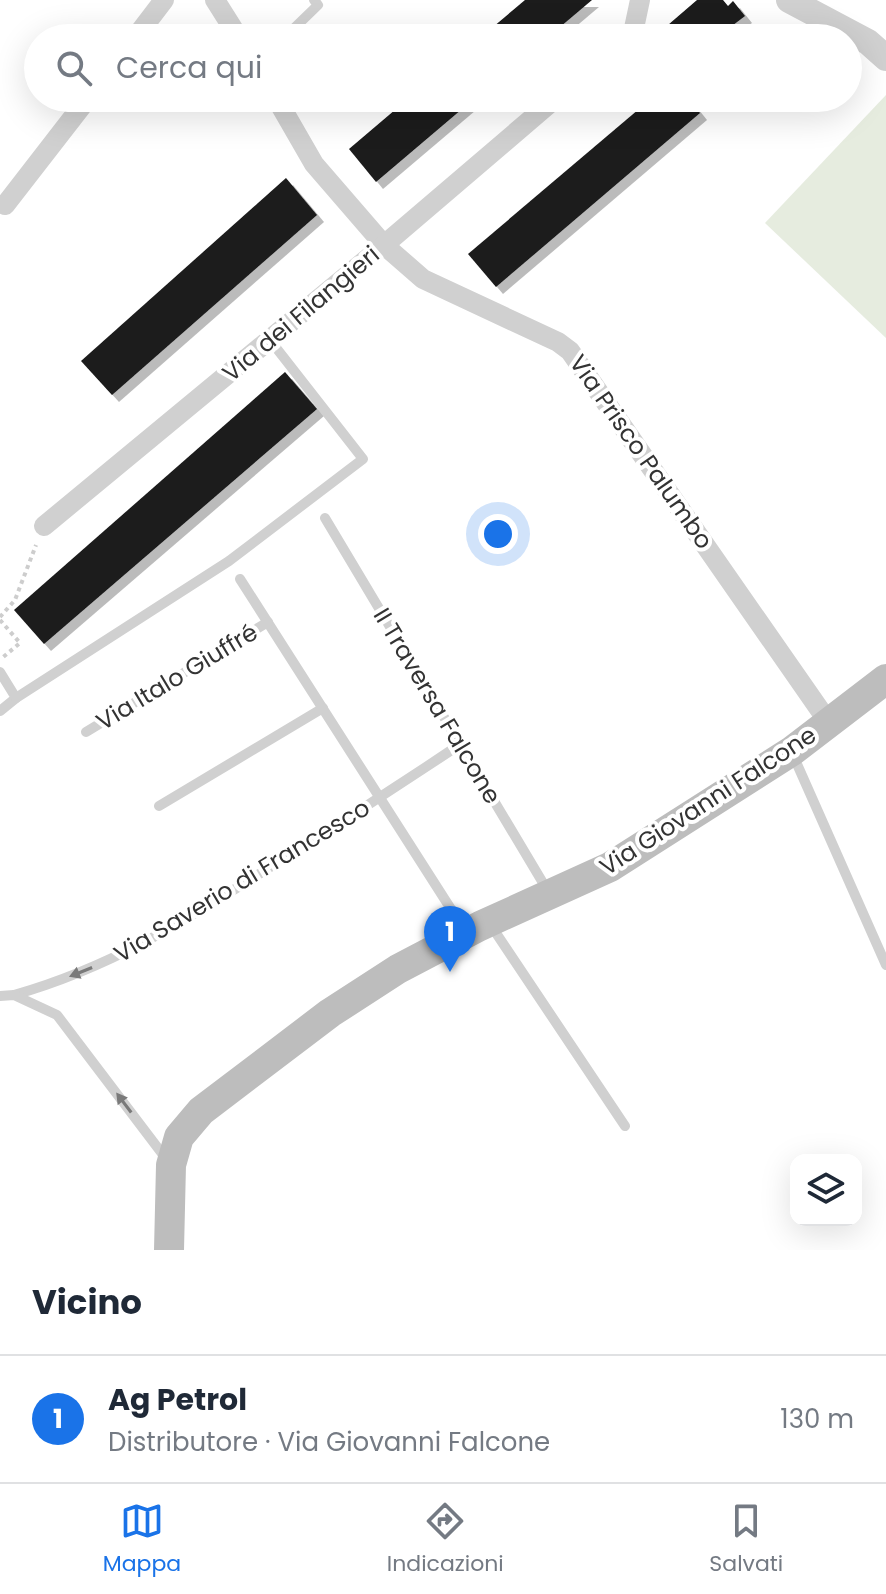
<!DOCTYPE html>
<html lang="it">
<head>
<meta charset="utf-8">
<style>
	body { margin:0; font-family:Poppins,sans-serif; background:#f6f6f7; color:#1f2937 }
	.controls { position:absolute; right:24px; bottom:24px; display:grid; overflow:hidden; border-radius:16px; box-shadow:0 8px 32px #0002 }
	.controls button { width:72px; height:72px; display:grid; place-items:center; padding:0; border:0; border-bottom:2px solid #e0e1e3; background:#fff; color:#1f2937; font:40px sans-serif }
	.you { position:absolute; left:498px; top:534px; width:28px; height:28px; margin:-20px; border:6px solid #fff; border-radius:50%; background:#1a73e8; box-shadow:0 0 0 12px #1a73e833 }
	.badge { display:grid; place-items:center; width:52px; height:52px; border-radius:50%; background:#1a73e8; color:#fff; font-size:26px; font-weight:700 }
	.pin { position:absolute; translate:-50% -66px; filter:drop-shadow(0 2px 4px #0008) }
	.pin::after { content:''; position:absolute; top:42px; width:28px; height:24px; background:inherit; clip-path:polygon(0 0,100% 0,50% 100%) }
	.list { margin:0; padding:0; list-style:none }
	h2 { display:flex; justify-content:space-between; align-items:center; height:104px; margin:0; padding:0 32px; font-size:34px }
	h2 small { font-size:26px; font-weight:400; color:#747a83 }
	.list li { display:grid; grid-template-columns:52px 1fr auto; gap:24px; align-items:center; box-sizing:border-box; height:128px; padding:0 32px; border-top:2px solid #e0e1e3 }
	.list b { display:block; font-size:30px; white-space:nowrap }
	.list p { margin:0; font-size:26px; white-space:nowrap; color:#747a83 }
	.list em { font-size:26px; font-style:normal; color:#747a83 }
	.icon { flex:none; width:44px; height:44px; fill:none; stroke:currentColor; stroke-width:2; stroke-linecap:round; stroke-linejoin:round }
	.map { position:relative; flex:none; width:886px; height:1250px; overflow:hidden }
	.search { position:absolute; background:#fff; box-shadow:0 8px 32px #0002; left:24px; right:24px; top:24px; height:88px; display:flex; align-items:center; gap:20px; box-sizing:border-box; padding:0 28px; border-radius:44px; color:#747a83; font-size:30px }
	.sheet { height:232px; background:#fff }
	nav { display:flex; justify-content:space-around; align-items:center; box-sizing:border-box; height:112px; border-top:2px solid #e0e1e3; background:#fff; font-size:22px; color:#747a83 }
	nav a { display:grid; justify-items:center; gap:4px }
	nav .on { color:#1a73e8 }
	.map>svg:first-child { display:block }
</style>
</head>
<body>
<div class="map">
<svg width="886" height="1250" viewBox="0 0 886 1250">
	<defs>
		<filter id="shadow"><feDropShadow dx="7" dy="7" stdDeviation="0" flood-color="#0004"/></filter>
	</defs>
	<rect width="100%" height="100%" fill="#fff"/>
	<path fill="#e6ecdf" d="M886,95v243l-121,-115z"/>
	<g fill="#1a1a1a" filter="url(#shadow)">
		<path d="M525,0h67l-45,38h-67z"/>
		<path d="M697,0h26l5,6 5,-5 12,15 -29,22h-49l-6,-7z"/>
		<path d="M409,98h66l-99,84 -27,-33z"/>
		<path d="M652,98h36l12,15 -204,174 -28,-33z"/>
		<path d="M286,178l31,37 -205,180 -31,-34z"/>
		<path d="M285,372l32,37 -273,235 -30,-34z"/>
	</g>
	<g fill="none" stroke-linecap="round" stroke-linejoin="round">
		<g stroke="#cdcdcd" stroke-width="4" stroke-dasharray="4 4" stroke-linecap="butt">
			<path d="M0,617l15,-17 21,-55"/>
			<path d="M0,620l20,23 -18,15"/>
		</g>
		<g stroke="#d0d0d0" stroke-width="10">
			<path d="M284,38l34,-33 -4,-5"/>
			<path d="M325,518l224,375"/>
			<path d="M240,579l225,352"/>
			<path d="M0,672l16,26 -16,13"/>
			<path d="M16,698l213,-137 134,-102 -93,-119"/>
			<path d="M86,732l182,-110"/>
			<path d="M793,755l93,210"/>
			<path d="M159,806l164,-98"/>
			<path d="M490,924l135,202"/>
			<path d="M14,995c95,-27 167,-72 250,-124 66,-41 131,-83 195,-126"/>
			<path d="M0,996l14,-1 43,20 110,145"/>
		</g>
		<g stroke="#d0d0d0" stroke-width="20">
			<path d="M215,0l24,38"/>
			<path d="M135,38l29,-38"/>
			<path d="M627,38l6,-5 7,-33"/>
			<path d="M276,98l38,66 70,81 39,34 135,63 12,9 259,372"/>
			<path d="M5,205l83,-107"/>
			<path d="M44,526l340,-281 172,-147"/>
		</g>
		<path stroke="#d0d0d0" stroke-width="26" d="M789,0l79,42 18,16"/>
		<path stroke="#bdbdbd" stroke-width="30" d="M169,1250l2,-85 8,-28 22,-26 129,-98 68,-44 82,-43 130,-59 182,-116 94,-72"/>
	</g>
	<defs><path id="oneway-solid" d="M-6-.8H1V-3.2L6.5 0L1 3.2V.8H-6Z" transform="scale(2)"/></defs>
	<g fill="#7a7a7a">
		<use href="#oneway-solid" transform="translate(81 972) rotate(158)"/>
		<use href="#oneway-solid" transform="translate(124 1103) rotate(-127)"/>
	</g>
	<g text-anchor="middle" stroke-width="8" stroke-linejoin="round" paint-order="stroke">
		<g font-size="24" fill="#333" stroke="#fff">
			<text transform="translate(301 314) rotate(-40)" y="8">Via dei Filangieri</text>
			<text transform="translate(641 452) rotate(55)" y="8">Via Prisco Palumbo</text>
			<text transform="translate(177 677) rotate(-31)" y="8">Via Italo Giuffré</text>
			<text transform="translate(437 706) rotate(59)" y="8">II Traversa Falcone</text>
			<text transform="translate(708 801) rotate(-33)" y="8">Via Giovanni Falcone</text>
			<text transform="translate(242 881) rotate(-31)" y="8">Via Saverio di Francesco</text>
		</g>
	</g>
</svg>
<div class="controls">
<button><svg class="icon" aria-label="layers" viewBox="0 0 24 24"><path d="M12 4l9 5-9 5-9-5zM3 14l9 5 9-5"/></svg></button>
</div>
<div class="you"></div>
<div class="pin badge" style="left:450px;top:972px">1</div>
<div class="search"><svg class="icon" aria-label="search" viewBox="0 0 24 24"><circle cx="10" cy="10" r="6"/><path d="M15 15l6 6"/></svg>Cerca qui</div>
</div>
<section class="sheet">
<h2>Vicino<small></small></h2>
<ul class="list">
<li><span class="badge">1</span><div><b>Ag Petrol</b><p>Distributore · Via Giovanni Falcone</p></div><em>130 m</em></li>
</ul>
</section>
<nav>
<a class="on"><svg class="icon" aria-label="map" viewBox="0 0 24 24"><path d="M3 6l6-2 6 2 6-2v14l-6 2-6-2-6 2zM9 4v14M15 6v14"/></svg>Mappa</a>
<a><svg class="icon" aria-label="directions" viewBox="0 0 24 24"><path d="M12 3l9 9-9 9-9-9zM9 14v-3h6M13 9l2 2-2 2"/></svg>Indicazioni</a>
<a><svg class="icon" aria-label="saved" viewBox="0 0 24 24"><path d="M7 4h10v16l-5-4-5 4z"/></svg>Salvati</a>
</nav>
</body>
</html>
